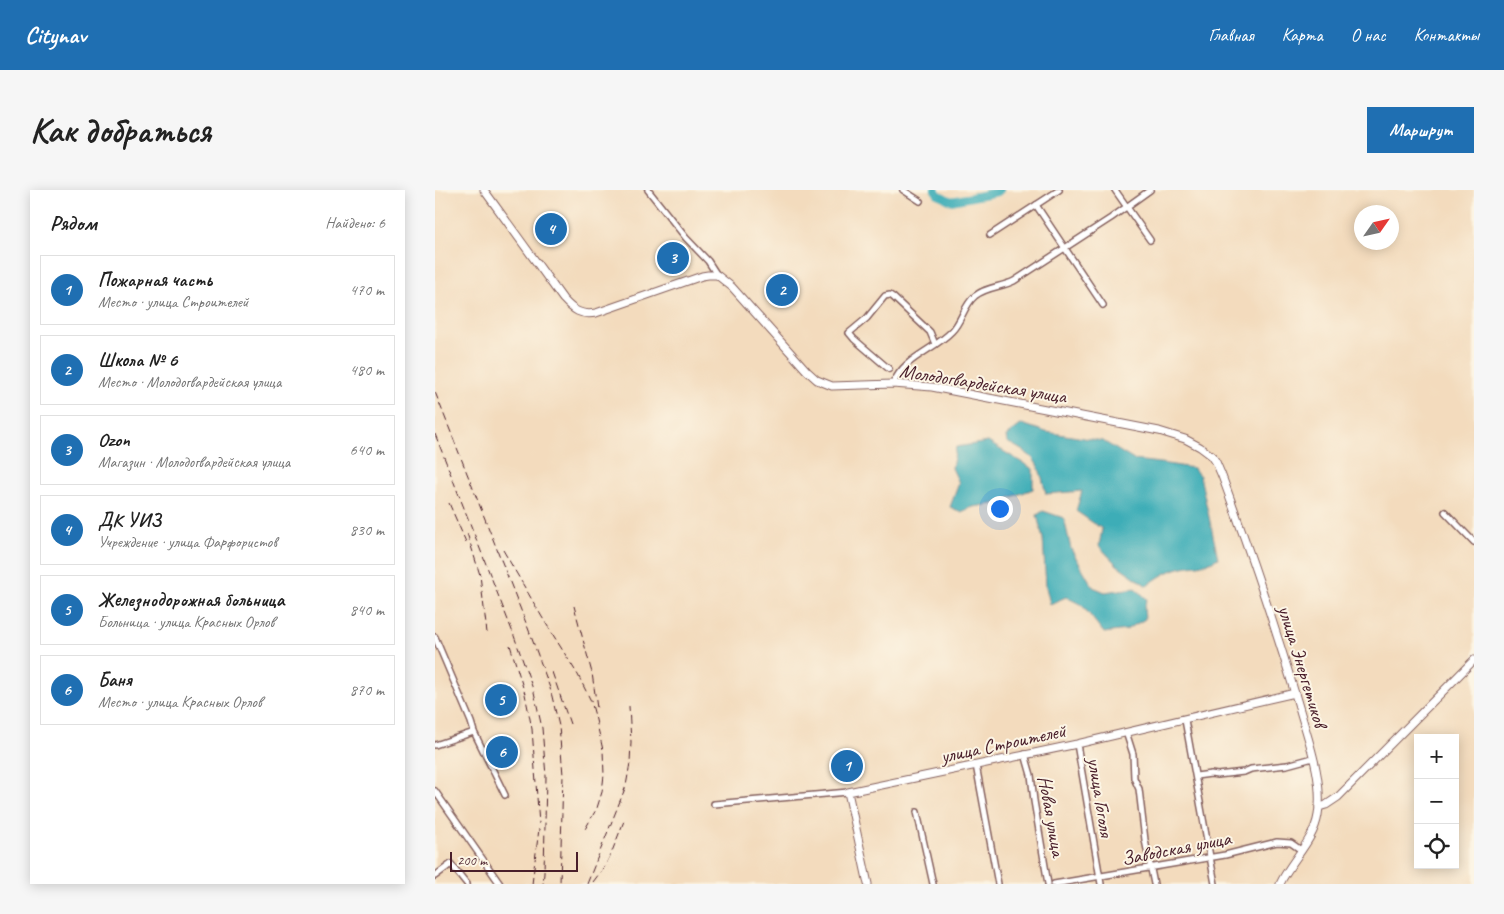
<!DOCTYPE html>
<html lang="ru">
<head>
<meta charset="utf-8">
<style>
	body { margin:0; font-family:Caveat,sans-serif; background:#f6f6f6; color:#222 }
	.controls { position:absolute; right:15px; bottom:15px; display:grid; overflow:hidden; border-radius:0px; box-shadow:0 2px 12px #0003 }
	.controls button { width:45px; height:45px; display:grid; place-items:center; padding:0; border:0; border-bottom:1px solid #e0e0e0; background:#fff; color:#222; font:25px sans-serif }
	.compass { position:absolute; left:919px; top:15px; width:45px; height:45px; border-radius:50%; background:#fff; box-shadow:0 2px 12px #0003; rotate:56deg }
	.scale { position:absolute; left:15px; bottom:12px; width:128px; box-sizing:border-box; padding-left:5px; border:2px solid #4a1f2b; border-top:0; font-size:14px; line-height:18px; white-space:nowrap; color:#4a1f2b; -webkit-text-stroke:4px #fcf5e5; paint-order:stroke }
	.you { position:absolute; left:564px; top:318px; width:18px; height:18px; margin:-12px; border:4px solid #fff; border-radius:50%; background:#1a73e8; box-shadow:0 0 0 8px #1a73e833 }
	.badge { display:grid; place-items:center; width:32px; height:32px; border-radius:50%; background:#1f6fb2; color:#fff; font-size:16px; font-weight:700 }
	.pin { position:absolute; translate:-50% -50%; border:2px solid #fff; box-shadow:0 1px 5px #0006 }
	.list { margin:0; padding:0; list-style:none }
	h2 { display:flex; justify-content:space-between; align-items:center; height:65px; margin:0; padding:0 20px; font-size:21px }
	h2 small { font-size:16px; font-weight:400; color:#767676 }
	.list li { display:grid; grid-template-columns:32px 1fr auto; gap:15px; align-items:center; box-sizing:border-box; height:70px; margin:0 10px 10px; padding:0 10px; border:1px solid #e0e0e0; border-radius:0px }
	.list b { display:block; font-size:19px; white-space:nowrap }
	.list p { margin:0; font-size:16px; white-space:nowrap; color:#767676 }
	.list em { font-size:16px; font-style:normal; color:#767676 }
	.icon { flex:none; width:28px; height:28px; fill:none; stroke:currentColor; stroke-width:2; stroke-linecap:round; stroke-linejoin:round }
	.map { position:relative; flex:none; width:1039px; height:694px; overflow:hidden; border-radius:0px }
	header { display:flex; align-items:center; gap:30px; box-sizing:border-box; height:70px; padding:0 25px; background:#1f6fb2; color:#fff }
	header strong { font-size:24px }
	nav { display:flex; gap:28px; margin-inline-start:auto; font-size:18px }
	.intro { display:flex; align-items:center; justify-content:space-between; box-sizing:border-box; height:120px; padding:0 30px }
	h1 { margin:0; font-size:35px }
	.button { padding:12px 22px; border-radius:0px; background:#1f6fb2; color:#fff; font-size:18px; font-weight:700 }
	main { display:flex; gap:30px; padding:0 30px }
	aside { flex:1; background:#fff; border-radius:0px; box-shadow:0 2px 12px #0003 }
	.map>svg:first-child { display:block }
</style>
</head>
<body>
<header>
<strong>Citynav</strong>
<nav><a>Главная</a><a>Карта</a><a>О нас</a><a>Контакты</a></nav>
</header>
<div class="intro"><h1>Как добраться</h1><a class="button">Маршрут</a></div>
<main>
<aside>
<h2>Рядом<small>Найдено: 6</small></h2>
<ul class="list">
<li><span class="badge">1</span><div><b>Пожарная часть</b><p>Место · улица Строителей</p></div><em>470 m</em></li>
<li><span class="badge">2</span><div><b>Школа № 6</b><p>Место · Молодогвардейская улица</p></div><em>480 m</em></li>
<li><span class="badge">3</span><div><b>Ozon</b><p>Магазин · Молодогвардейская улица</p></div><em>640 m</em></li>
<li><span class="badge">4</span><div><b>ДК УИЗ</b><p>Учреждение · улица Фарфористов</p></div><em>830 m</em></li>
<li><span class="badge">5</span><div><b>Железнодорожная больница</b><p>Больница · улица Красных Орлов</p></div><em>840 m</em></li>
<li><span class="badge">6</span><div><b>Баня</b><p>Место · улица Красных Орлов</p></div><em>870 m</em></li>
</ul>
</aside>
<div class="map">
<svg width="1039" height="694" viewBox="0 0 1039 694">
	<rect width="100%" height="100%" fill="#fcf5e5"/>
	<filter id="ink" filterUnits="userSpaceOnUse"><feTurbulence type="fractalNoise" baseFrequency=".02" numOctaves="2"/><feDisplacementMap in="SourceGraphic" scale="10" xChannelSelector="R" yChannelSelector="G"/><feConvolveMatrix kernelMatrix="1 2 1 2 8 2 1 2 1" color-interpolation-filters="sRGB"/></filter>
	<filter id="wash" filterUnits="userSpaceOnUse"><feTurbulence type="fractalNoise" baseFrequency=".0096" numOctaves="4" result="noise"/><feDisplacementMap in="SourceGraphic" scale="20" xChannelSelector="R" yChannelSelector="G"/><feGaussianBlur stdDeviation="1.12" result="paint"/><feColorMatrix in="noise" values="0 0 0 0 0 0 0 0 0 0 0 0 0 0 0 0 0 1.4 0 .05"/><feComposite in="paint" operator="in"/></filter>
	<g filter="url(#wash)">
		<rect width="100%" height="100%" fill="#f3dbbd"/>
		<g fill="#3cadb7" stroke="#436671">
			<path d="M587,234l24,8 57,9 31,19 26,3 33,5 7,8 18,82c-14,9 -25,6 -39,10 -13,4 -22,10 -32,18l-30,-21 -18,-19 3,-17 -26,-18 6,-20 -36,3c-8,-33 -8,-36 -39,-52l-1,-6z"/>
			<path d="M553,252l45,27v20l-40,15 -20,3 -12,5 -11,-5 9,-24 -7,-15 4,-21z"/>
			<path d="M608,321l21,7 7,31 22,38 12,5 30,-4 12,11 -3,9 1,11 -19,11 -22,3 -22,-28 -16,-8 -16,7 -4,-17 -3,-48 -6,-24z"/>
		</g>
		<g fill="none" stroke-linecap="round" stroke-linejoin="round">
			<path stroke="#3cadb7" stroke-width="8" d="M500,0l3,4 13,7 47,-9 2,-2"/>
		</g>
	</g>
	<g filter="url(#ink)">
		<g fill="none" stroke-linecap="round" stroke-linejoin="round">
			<defs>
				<g id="street">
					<path d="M213,0l38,48 22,23 9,14"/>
					<path d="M468,0l17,11"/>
					<path d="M680,0l35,50"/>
					<path d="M601,15l67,100"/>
					<path d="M555,45l69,-45"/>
					<path d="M454,179l-35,-30 -5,-6 18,-15 18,-22 5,-1 3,2 37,35 5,12"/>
					<path d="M458,194c11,-27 40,-33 59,-53 10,-10 12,-26 23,-35 10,-9 27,-9 39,-15l97,-63 39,-28"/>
					<path d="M1010,322l29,30"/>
					<path d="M0,447l36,85 3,10 31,63"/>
					<path d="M750,530l30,164"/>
					<path d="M691,542l7,22 1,24 5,11 6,51 9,44"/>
					<path d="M642,554l24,140"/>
					<path d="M0,555l39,-13"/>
					<path d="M590,564l6,21 3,26 14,83"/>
					<path d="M541,575l22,119"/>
					<path d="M761,586l15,-2 6,1 27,-3 7,-3 36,-4 26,-7"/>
					<path d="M0,601l65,93"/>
					<path d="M279,614l134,-12"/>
					<path d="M482,622l16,72"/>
					<path d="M0,686l16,-12 16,20"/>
					<path d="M619,694l171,-29 52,-13 14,1 10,7"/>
				</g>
				<g id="secondary">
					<path d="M49,0l79,109c10,11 18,17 33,14l106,-37 6,-1h9l15,12 75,84 10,9 15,6 61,-2 39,3 227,44 26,8 15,8 12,9 4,6 6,14c28,76 54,153 77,231 9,32 25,74 19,108 -4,26 -27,45 -38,69"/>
					<path d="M884,617l7,-2 12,-8 136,-137"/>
					<path d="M433,694l-20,-92 229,-48 218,-51"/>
				</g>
			</defs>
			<use href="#street" stroke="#85615e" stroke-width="8"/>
			<use href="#secondary" stroke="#85615e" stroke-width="9"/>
			<use href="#street" stroke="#fff" stroke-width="5"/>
			<use href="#secondary" stroke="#fff" stroke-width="7"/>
			<g stroke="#4a1f2b" stroke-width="1" stroke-dasharray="8 4" stroke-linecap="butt">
				<path d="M0,202l93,236 22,60 9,38 4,49 -3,109"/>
				<path d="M0,244l78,199 21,59 8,36 4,48 -2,97 -1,11"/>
				<path d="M14,313l17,39"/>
				<path d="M32,343l13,42 7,58"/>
				<path d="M68,360l39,67 36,58 13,26 5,19 7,30 1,25 -2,17 -5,16 -13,23"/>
				<path d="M139,416l18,67 5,35"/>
				<path d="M75,455l15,49 7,35 7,95"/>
				<path d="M117,482l18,52"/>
				<path d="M158,692l12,-16 6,-12 13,-33"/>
				<path d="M97,694l7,-55"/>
				<path d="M152,694l39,-98 4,-23 1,-21 -2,-36"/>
			</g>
		</g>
	</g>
	<g text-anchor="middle" stroke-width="4" stroke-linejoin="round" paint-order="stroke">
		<g font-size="20" fill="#4a1f2b" stroke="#fcf5e5">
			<text transform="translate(548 193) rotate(9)" y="7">Молодогвардейская улица</text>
			<text transform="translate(868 476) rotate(73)" y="7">улица Энергетиков</text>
			<text transform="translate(568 553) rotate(-12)" y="7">улица Строителей</text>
			<text transform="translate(666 607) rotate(81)" y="7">улица Гоголя</text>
			<text transform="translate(617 626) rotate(80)" y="7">Новая улица</text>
			<text transform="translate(741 658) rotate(-11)" y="7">Заводская улица</text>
		</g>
	</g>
</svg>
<div class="controls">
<button>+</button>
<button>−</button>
<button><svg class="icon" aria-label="locate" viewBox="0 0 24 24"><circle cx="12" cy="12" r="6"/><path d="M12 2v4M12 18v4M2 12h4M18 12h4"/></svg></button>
</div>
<svg class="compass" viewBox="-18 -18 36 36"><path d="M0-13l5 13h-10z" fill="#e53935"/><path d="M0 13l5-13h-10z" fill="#767676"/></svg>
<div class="scale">200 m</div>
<div class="you"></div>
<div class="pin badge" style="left:412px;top:576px">1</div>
<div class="pin badge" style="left:347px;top:100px">2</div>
<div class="pin badge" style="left:238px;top:68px">3</div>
<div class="pin badge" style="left:116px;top:39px">4</div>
<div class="pin badge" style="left:66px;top:510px">5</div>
<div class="pin badge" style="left:67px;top:562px">6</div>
</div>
</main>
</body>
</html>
